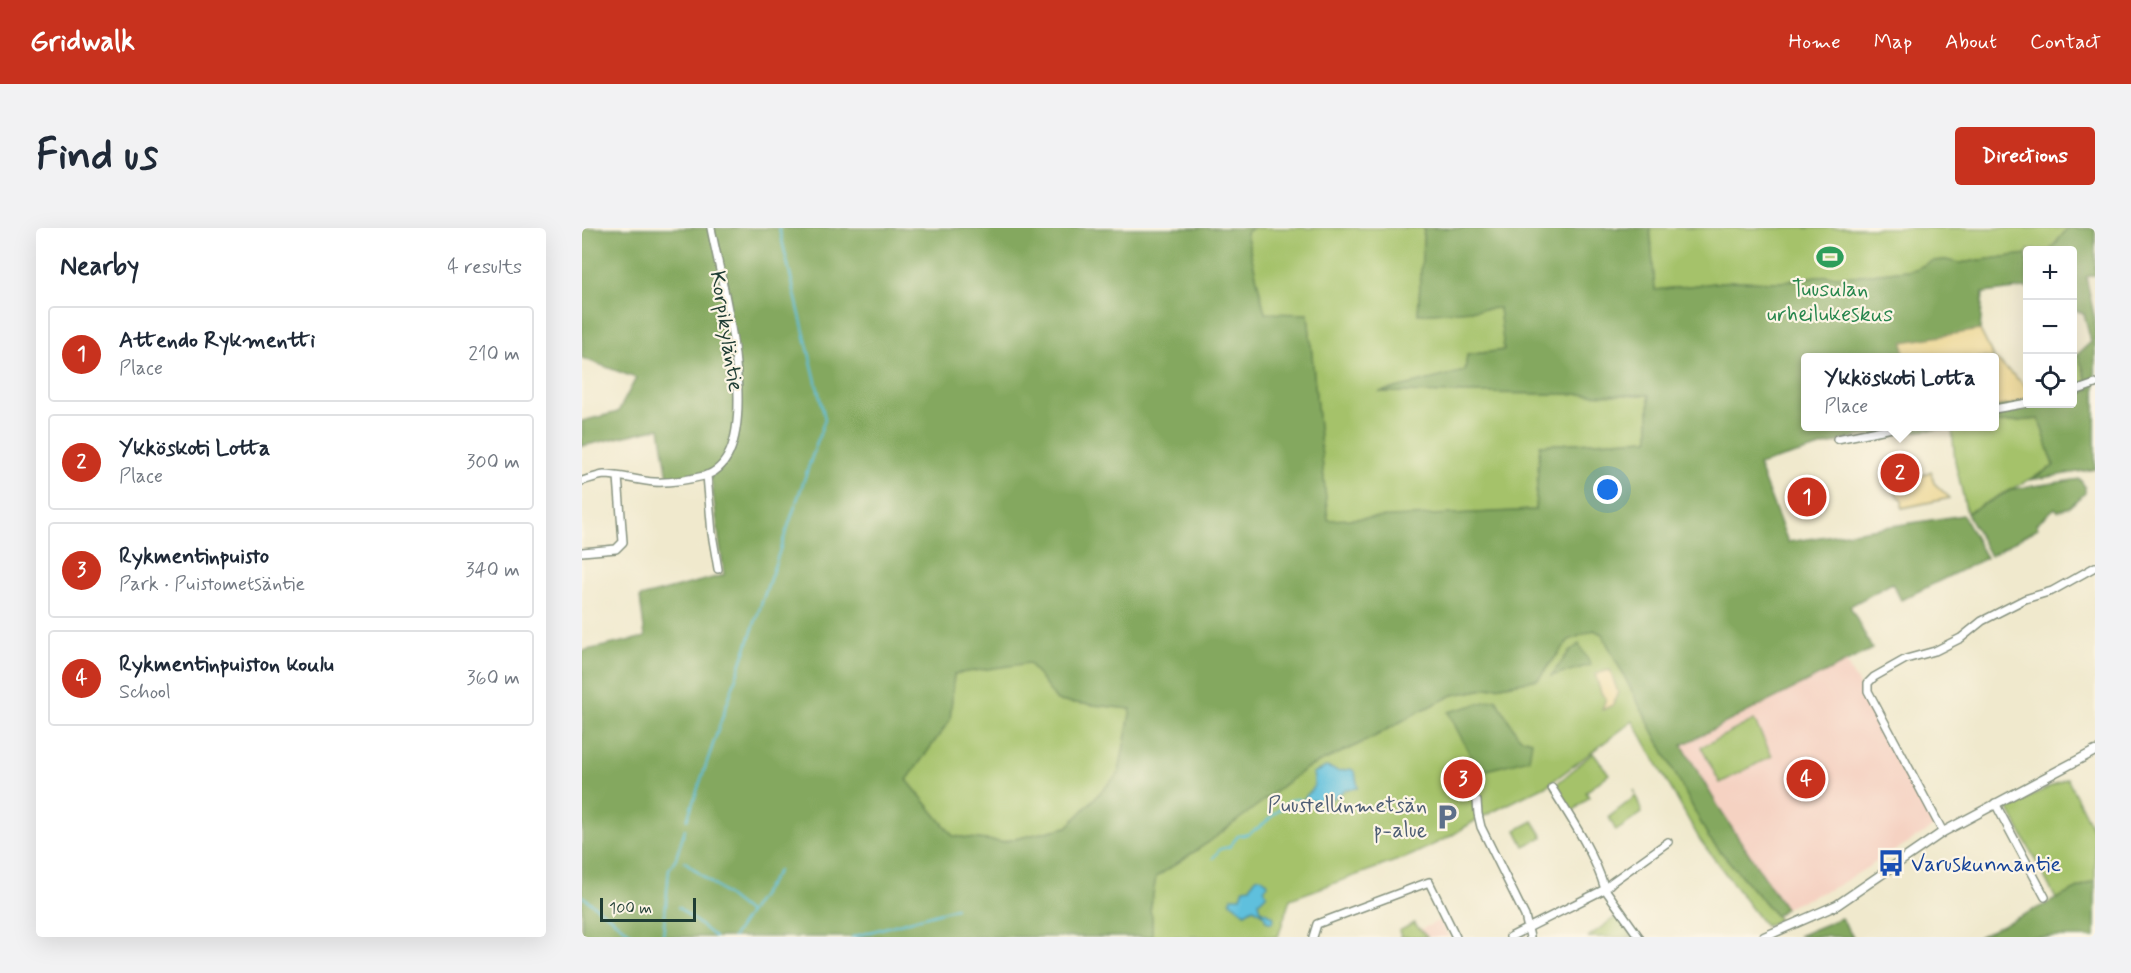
<!DOCTYPE html>
<html lang="en">
<head>
<meta charset="utf-8">
<style>
	body { margin:0; font-family:Mynerve,sans-serif; background:#f2f2f3; color:#1f2937 }
	.controls { position:absolute; right:18px; top:18px; display:grid; overflow:hidden; border-radius:6px; box-shadow:0 6px 24px #0002 }
	.controls button { width:54px; height:54px; display:grid; place-items:center; padding:0; border:0; border-bottom:2px solid #e0e1e3; background:#fff; color:#1f2937; font:30px sans-serif }
	.scale { position:absolute; left:18px; bottom:15px; width:96px; box-sizing:border-box; padding-left:6px; border:3px solid #1f3d34; border-top:0; font-size:16px; line-height:21px; white-space:nowrap; color:#1f3d34; -webkit-text-stroke:4px #fcf5e5; paint-order:stroke }
	.you { position:absolute; left:1026px; top:262px; width:21px; height:21px; margin:-15px; border:4px solid #fff; border-radius:50%; background:#1a73e8; box-shadow:0 0 0 9px #1a73e833 }
	.badge { display:grid; place-items:center; width:39px; height:39px; border-radius:50%; background:#c8321e; color:#fff; font-size:20px; font-weight:700 }
	.pin { position:absolute; translate:-50% -50%; border:3px solid #fff; box-shadow:0 2px 6px #0006 }
	.popup { position:absolute; left:1219px; top:125px; width:198px; height:78px; box-sizing:border-box; display:grid; place-content:center; border-radius:6px; background:#fff; filter:drop-shadow(0 2px 4px #0005); font-size:20px; white-space:nowrap; color:#747a83 }
	.popup b { font-size:22px; color:#1f2937 }
	.popup::after { content:''; position:absolute; left:50%; top:100%; margin-left:-12px; border:12px solid transparent; border-top-color:#fff }
	.list { margin:0; padding:0; list-style:none }
	h2 { display:flex; justify-content:space-between; align-items:center; height:78px; margin:0; padding:0 24px; font-size:26px }
	h2 small { font-size:20px; font-weight:400; color:#747a83 }
	.list li { display:grid; grid-template-columns:39px 1fr auto; gap:18px; align-items:center; box-sizing:border-box; height:96px; margin:0 12px 12px; padding:0 12px; border:2px solid #e0e1e3; border-radius:6px }
	.list b { display:block; font-size:22px; white-space:nowrap }
	.list p { margin:0; font-size:20px; white-space:nowrap; color:#747a83 }
	.list em { font-size:20px; font-style:normal; color:#747a83 }
	.icon { flex:none; width:33px; height:33px; fill:none; stroke:currentColor; stroke-width:2; stroke-linecap:round; stroke-linejoin:round }
	.map { position:relative; flex:none; width:1513px; height:709px; overflow:hidden; border-radius:6px }
	header { display:flex; align-items:center; gap:36px; box-sizing:border-box; height:84px; padding:0 30px; background:#c8321e; color:#fff }
	header strong { font-size:28px }
	nav { display:flex; gap:33px; margin-inline-start:auto; font-size:21px }
	.intro { display:flex; align-items:center; justify-content:space-between; box-sizing:border-box; height:144px; padding:0 36px }
	h1 { margin:0; font-size:42px }
	.button { padding:15px 27px; border-radius:6px; background:#c8321e; color:#fff; font-size:21px; font-weight:700 }
	main { display:flex; gap:36px; padding:0 36px }
	aside { flex:1; background:#fff; border-radius:6px; box-shadow:0 6px 24px #0002 }
	.map>svg:first-child { display:block }
</style>
</head>
<body>
<header>
<strong>Gridwalk</strong>
<nav><a>Home</a><a>Map</a><a>About</a><a>Contact</a></nav>
</header>
<div class="intro"><h1>Find us</h1><a class="button">Directions</a></div>
<main>
<aside>
<h2>Nearby<small>4 results</small></h2>
<ul class="list">
<li><span class="badge">1</span><div><b>Attendo Rykmentti</b><p>Place</p></div><em>210 m</em></li>
<li><span class="badge">2</span><div><b>Ykköskoti Lotta</b><p>Place</p></div><em>300 m</em></li>
<li><span class="badge">3</span><div><b>Rykmentinpuisto</b><p>Park · Puistometsäntie</p></div><em>340 m</em></li>
<li><span class="badge">4</span><div><b>Rykmentinpuiston koulu</b><p>School</p></div><em>360 m</em></li>
</ul>
</aside>
<div class="map">
<svg width="1513" height="709" viewBox="0 0 1513 709">
	<rect width="100%" height="100%" fill="#fcf5e5"/>
	<filter id="ink" filterUnits="userSpaceOnUse"><feTurbulence type="fractalNoise" baseFrequency=".0167" numOctaves="2"/><feDisplacementMap in="SourceGraphic" scale="12" xChannelSelector="R" yChannelSelector="G"/><feConvolveMatrix kernelMatrix="1 2 1 2 8 2 1 2 1" color-interpolation-filters="sRGB"/></filter>
	<filter id="wash" filterUnits="userSpaceOnUse"><feTurbulence type="fractalNoise" baseFrequency=".008" numOctaves="4" result="noise"/><feDisplacementMap in="SourceGraphic" scale="24" xChannelSelector="R" yChannelSelector="G"/><feGaussianBlur stdDeviation="1.35" result="paint"/><feColorMatrix in="noise" values="0 0 0 0 0 0 0 0 0 0 0 0 0 0 0 0 0 1.4 0 .05"/><feComposite in="paint" operator="in"/></filter>
	<g filter="url(#wash)">
		<rect width="100%" height="100%" fill="#f0e9cd"/>
		<g fill="#f5d2c2">
			<path d="M1264,434l89,164 -98,60 -52,22 -63,-95 -40,-67z"/>
			<path d="M858,692l9,17h-50l21,-9 2,1z"/>
		</g>
		<g fill="#a5c26a" stroke="#62804f" stroke-width="1.5">
			<path d="M671,0h171l-6,86 81,-6 6,42 -38,5 -2,16 -83,21 267,3v44l-109,6 -5,65 -207,11 -20,-207h-43l-19,-81z"/>
			<path d="M1068,0h418l-18,22h-22l-1,4 -68,9 -13,-3 -14,1 -16,8 -63,7h-36l-36,6 -49,-1 -77,9z"/>
			<path d="M1496,126l12,36 -17,6v-37z"/>
			<path d="M1457,191l15,47 -87,47 -12,-52 -3,-33 42,-2 1,-3z"/>
			<path d="M1012,402l8,4 107,204 70,82 -14,6 -65,-86 -67,-119 -84,63 -73,36 -25,16 -39,19 -122,44 -12,38h-126v-21l-2,-5 6,-34 53,-35 96,-73 67,-31 44,-25 37,-18 85,-16 31,-39z"/>
			<path d="M447,434l28,39 74,8 -12,64 -52,54 -65,15 -49,-6 -46,-56 43,-60 4,-46z"/>
			<path d="M1172,492l18,36 -52,27 -19,-36z"/>
			<path d="M1011,525l16,21 -23,18 3,5 -17,15 -19,-25z"/>
			<path d="M1485,550l28,56v46l-39,19 -48,-91z"/>
			<path d="M1052,562l8,23 -26,18 -7,-14 27,-21z"/>
			<path d="M951,593l10,16 -19,9 -8,-16z"/>
			<path d="M1035,688l16,21h-45z"/>
			<path d="M832,695l13,14h-28l2,-1 -2,-5z"/>
		</g>
		<g fill="#84a85e" stroke="#527249" stroke-width="1.5" fill-rule="evenodd">
			<path d="M0,0h671l-7,5 19,80 43,1 20,206 207,-10 5,-65 109,-6v-44l-270,-3 86,-21 2,-16 37,-5 -5,-42 -81,6 6,-86h226l5,62 78,-9 48,1 36,-6h36l63,-7 16,-8 14,-1 13,3 68,-9v35l-3,-1 -41,5 -3,37 -77,12 1,15 -98,1v68l156,1 -107,10 -97,28 30,77 175,-27 23,43 -85,42 -9,-17 -42,23 22,43 -190,96 40,68 63,95 -9,8 -67,-78 -107,-204 -8,-4 -25,10 -31,39 -85,16 -37,18 -44,25 -67,31 -96,73 -53,35 -6,34 2,5v21h-570v-286l63,-14 -5,-40 84,-22 -14,-104 -42,7 -8,-50 -78,18v-25l36,-9 18,-34 -54,-20zM447,435l28,38 74,8 -12,64 -52,54 -65,15 -49,-6 -46,-56 43,-60 4,-46z"/>
			<path d="M1486,0h27v47l-9,2 9,43v149l-65,11 24,-14 -15,-47 -44,4v-16l33,-3h44l1,-8 17,-7 -12,-35 13,-12 -7,-28 -11,-5 -1,-59h-22z"/>
			<path d="M1498,251l5,8v6l-16,14 -11,4 -3,-3 -19,16 2,4 -48,28 -23,-43 46,-24z"/>
			<path d="M997,416l12,21 -40,11 17,-23z"/>
			<path d="M914,471l21,35 4,4 11,3 -3,18 -50,13 -31,-60z"/>
			<path d="M1513,652v57h-117z"/>
			<path d="M1259,690l12,19 -55,-1z"/>
		</g>
		<g fill="#eeda9e" stroke="#868c69" stroke-width="1.5">
			<path d="M1398,102l14,28 -90,-1 -1,-15z"/>
			<path d="M1412,130l33,29 1,15 -34,5z"/>
			<path d="M1349,243l3,12 16,15 -48,10v-8l-9,-10z"/>
			<path d="M1028,442l8,22 -5,13 -11,5 4,-12 -5,-5 -6,-19z"/>
		</g>
		<g fill="#5fc0dd" stroke="#3f7e88" stroke-width="1.5">
			<path d="M744,539l12,4 13,-2 4,3 3,16 -13,2 -15,10 -28,1c8,-12 15,-9 11,-28z"/>
			<path d="M679,649l6,5 1,3 -4,4 3,5 -8,8 2,8 12,6 1,3 -3,4 -5,-2c-2,-8 -6,-10 -13,-13l-8,5 -15,-11 2,-5h9l3,-9 6,-1 6,-9z"/>
		</g>
		<g fill="none" stroke-linecap="round" stroke-linejoin="round">
			<g stroke="#5fc0dd" stroke-width="2">
				<path d="M105,592l138,-401 -46,-191"/>
				<path d="M631,630l7,-9 9,-2 9,-11 10,-2 12,-7 30,-27 8,-1 4,2"/>
				<path d="M102,633l65,52 29,-42"/>
				<path d="M0,668l54,41"/>
				<path d="M96,679l37,30"/>
				<path d="M81,709l6,-68 7,-11 9,-29"/>
				<path d="M151,709l16,-24"/>
				<path d="M270,709l104,-29"/>
			</g>
		</g>
	</g>
	<g filter="url(#ink)">
		<g fill="none" stroke-linecap="round" stroke-linejoin="round">
			<defs>
				<g id="minor">
					<path d="M1490,164l23,-8"/>
					<path d="M1412,181l34,-6"/>
					<path d="M1255,211l65,-13"/>
					<path d="M125,247l5,59 6,35"/>
					<path d="M0,253c7,-2 15,-5 22,-6 17,0 34,6 50,7 17,1 33,-2 50,-6 67,-18 16,-199 7,-248"/>
					<path d="M0,324l34,-3 7,-7 -5,-65"/>
					<path d="M970,560c20,32 42,65 53,101"/>
					<path d="M895,573l1,13 3,13 44,89 5,21"/>
					<path d="M1413,575l50,94"/>
					<path d="M1361,604l-75,-141v-8l6,-6 32,-18 29,-8 26,-13 21,-17 43,-22 27,-8 43,-24"/>
					<path d="M1023,661l7,-7 56,-40"/>
					<path d="M731,709l4,-13 112,-42 27,55"/>
					<path d="M928,709l95,-48 34,48"/>
				</g>
				<path id="tertiary" d="M1182,709l73,-32 106,-73 152,-81"/>
			</defs>
			<use href="#minor" stroke="#889380" stroke-width="10"/>
			<use href="#tertiary" stroke="#889380" stroke-width="11"/>
			<use href="#minor" stroke="#fff" stroke-width="7"/>
			<use href="#tertiary" stroke="#fff" stroke-width="8"/>
		</g>
	</g>
	<defs>
		<symbol id="stadium-bare" viewBox="-9 -9 18 18"><path d="M0-5a6.5 5 0 1 0 0 10a6.5 5 0 1 0 0-10ZM-3.5-1.8h7v3.6h-7Z" fill="#2e9e5b" stroke="#fcf5e5" stroke-width="2.5" paint-order="stroke"/></symbol>
		<symbol id="parking-bare" viewBox="-9 -9 18 18"><path d="M-3.5-5.5H1a3.5 3.5 0 0 1 0 7H-1V5.5H-3.5ZM-1-3.4V-.6H.8a1.4 1.4 0 0 0 0-2.8Z" fill="#5c6f8a" stroke="#fcf5e5" stroke-width="2.5" paint-order="stroke"/></symbol>
		<symbol id="bus-bare" viewBox="-9 -9 18 18"><path d="M-5-6H5V4H4V6H2V4H-2V6H-4V4H-5ZM-3.5-4V0h7V-4ZM-3.5 1.2v1.5H-2V1.2ZM2 1.2v1.5H3.5V1.2Z" fill="#1a4fb4" stroke="#fcf5e5" stroke-width="2.5" paint-order="stroke"/></symbol>
	</defs>
	<g fill-rule="evenodd">
		<use href="#stadium-bare" x="1229" y="10" width="38" height="38"/>
		<use href="#parking-bare" x="846" y="570" width="38" height="38"/>
		<use href="#bus-bare" x="1290" y="616" width="38" height="38"/>
	</g>
	<g text-anchor="middle" stroke-width="4.5" stroke-linejoin="round" paint-order="stroke">
		<g font-size="22" fill="#27864d" stroke="#fcf5e5">
			<text x="1248" y="68">Tuusulan<tspan x="1248" dy="25">urheilukeskus</tspan></text>
		</g>
		<g font-size="22" fill="#1f3d34" stroke="#fcf5e5">
			<text transform="translate(146 103) rotate(81)" y="8">Korpikyläntie</text>
		</g>
		<g font-size="22" fill="#4e5e75" stroke="#fcf5e5" text-anchor="end">
			<text x="845" y="584">Puustellinmetsän<tspan x="845" dy="25">p-alue</tspan></text>
		</g>
		<g font-size="22" fill="#164399" stroke="#fcf5e5" text-anchor="start">
			<text x="1329" y="643">Varuskunnantie</text>
		</g>
	</g>
</svg>
<div class="controls">
<button>+</button>
<button>−</button>
<button><svg class="icon" aria-label="locate" viewBox="0 0 24 24"><circle cx="12" cy="12" r="6"/><path d="M12 2v4M12 18v4M2 12h4M18 12h4"/></svg></button>
</div>
<div class="scale">100 m</div>
<div class="you"></div>
<div class="pin badge" style="left:1225px;top:269px">1</div>
<div class="pin badge" style="left:1318px;top:245px">2</div>
<div class="popup"><b>Ykköskoti Lotta</b>Place</div>
<div class="pin badge" style="left:881px;top:551px">3</div>
<div class="pin badge" style="left:1224px;top:551px">4</div>
</div>
</main>
</body>
</html>
